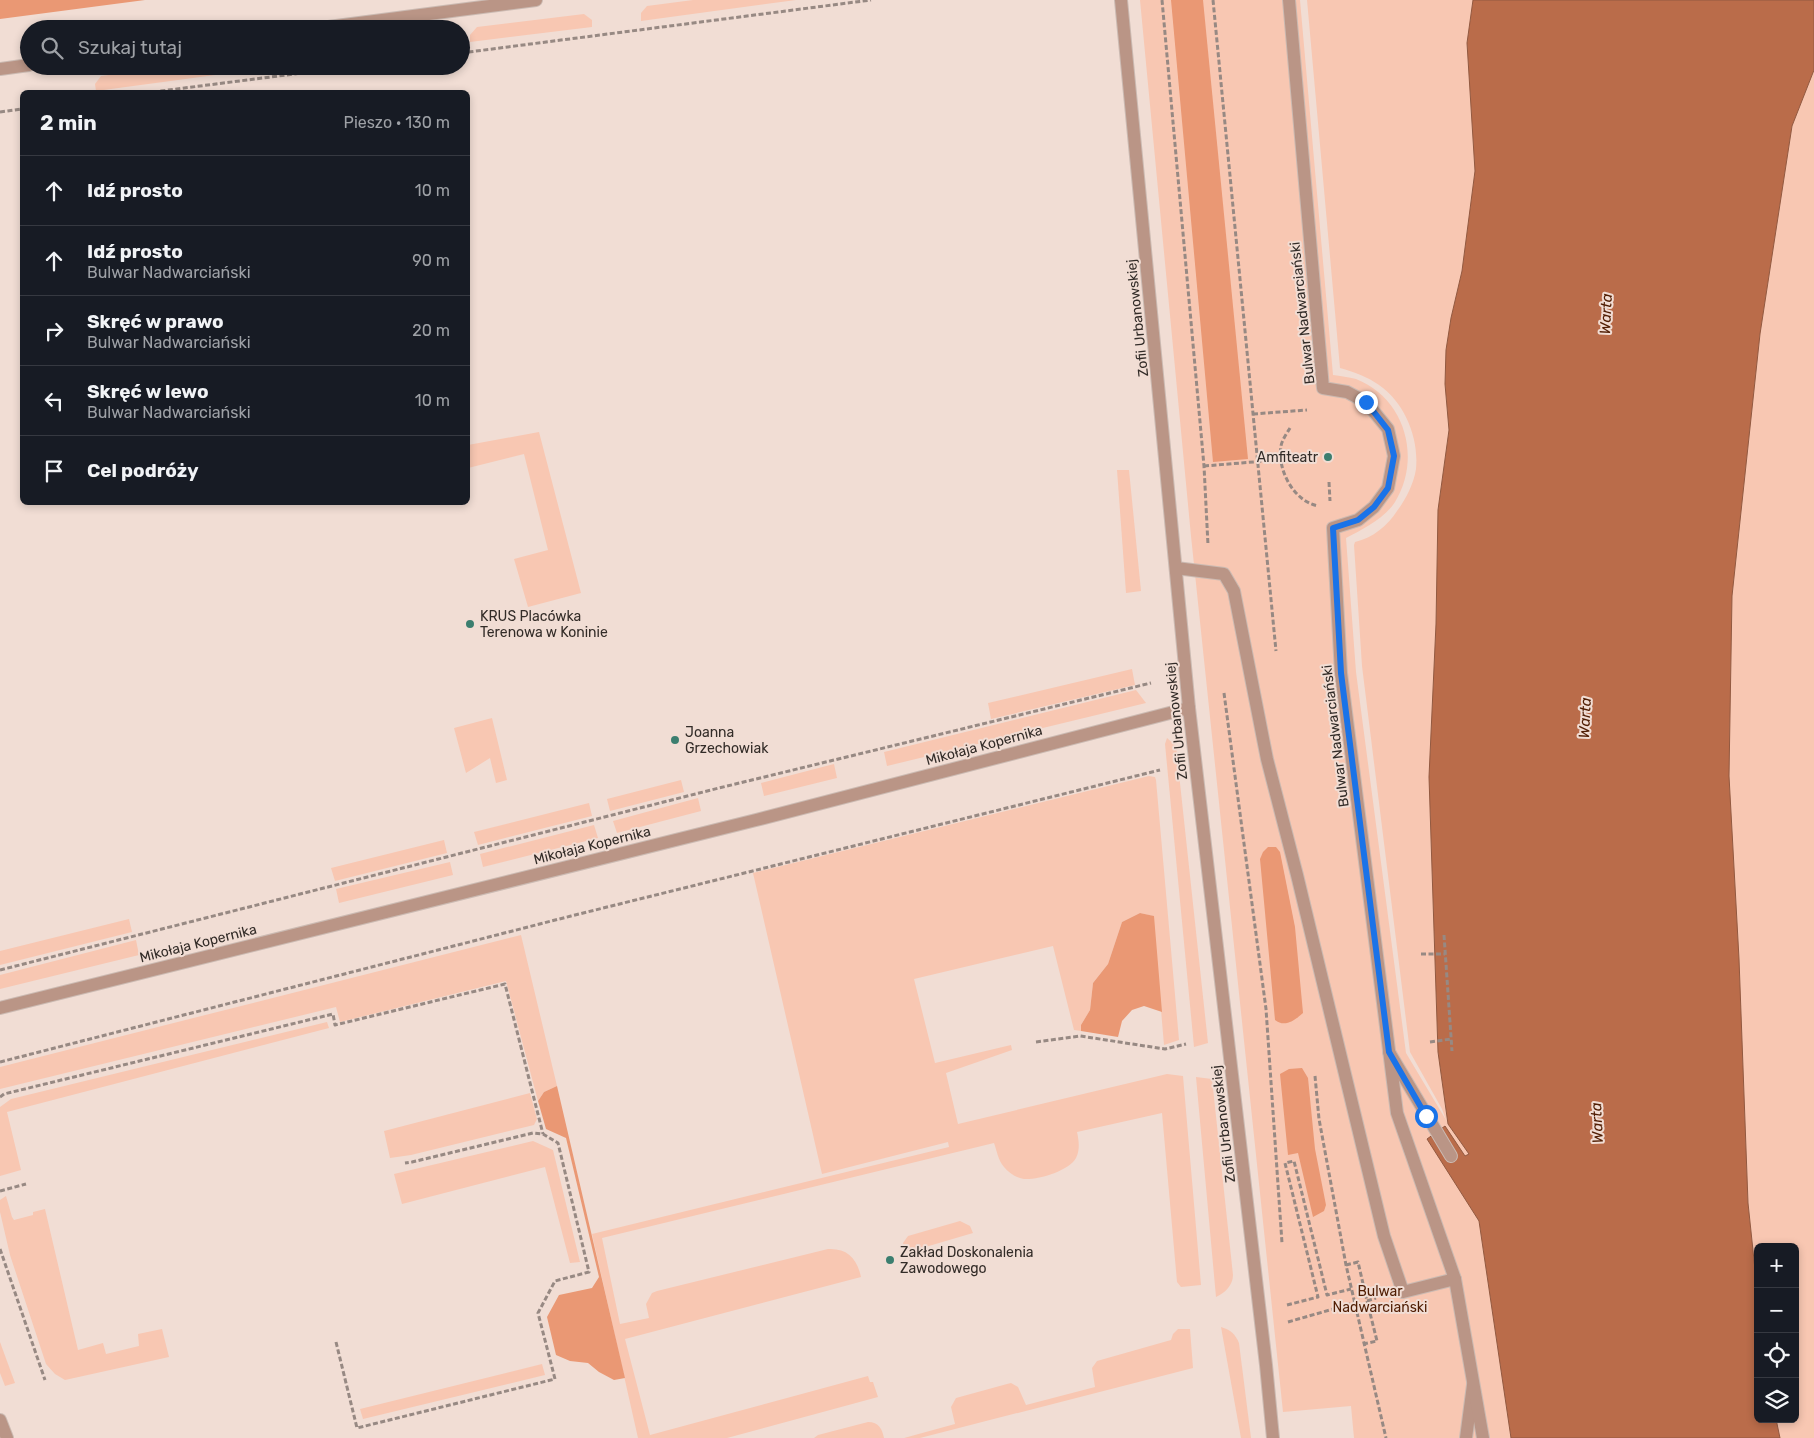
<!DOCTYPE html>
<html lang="pl">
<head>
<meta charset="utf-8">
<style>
	body { margin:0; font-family:Rubik,sans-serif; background:#242831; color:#f1f3f6 }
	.controls { position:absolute; right:15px; bottom:15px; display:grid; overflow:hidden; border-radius:8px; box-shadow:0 2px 8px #0003 }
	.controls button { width:45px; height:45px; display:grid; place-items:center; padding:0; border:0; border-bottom:1px solid #363941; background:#171b24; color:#f1f3f6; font:25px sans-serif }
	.stop { position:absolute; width:15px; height:15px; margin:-11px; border:4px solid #1a73e8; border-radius:50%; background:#fff }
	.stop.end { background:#1a73e8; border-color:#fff; box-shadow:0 1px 5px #0008 }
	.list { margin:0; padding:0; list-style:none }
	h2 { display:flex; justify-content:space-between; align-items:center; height:65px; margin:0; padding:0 20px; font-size:21px }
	h2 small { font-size:16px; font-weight:400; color:#9ea1a6 }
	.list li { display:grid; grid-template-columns:32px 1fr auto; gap:15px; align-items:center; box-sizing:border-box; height:70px; padding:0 20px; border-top:1px solid #363941 }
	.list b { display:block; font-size:19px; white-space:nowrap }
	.list p { margin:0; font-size:16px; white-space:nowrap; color:#9ea1a6 }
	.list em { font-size:16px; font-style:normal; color:#9ea1a6 }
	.icon { flex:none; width:28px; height:28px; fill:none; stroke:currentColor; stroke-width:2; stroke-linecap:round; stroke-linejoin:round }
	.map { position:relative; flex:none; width:1814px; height:1438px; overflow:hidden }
	.search { position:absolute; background:#171b24; box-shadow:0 2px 8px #0003; left:20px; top:20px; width:450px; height:55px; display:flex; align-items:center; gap:12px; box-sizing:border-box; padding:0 18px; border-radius:28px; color:#9ea1a6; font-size:19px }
	.panel { position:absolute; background:#171b24; box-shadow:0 2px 8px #0003; left:20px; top:90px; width:450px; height:415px; border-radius:8px }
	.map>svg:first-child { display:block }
</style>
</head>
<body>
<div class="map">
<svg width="1814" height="1438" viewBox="0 0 1814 1438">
	<rect width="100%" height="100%" fill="#f1ddd4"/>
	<g fill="#f8c7b2">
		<path d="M693,0h103l-155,21v-8l6,-7z"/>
		<path d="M1140,0h160l33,375c7,1 16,2 23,4 49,19 66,79 39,123 -11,17 -32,27 -49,36l10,134 50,381 40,67 -4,-11 -32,-57 -48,-386 -8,-121 1,-3c18,-4 33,-17 42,-31 9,-12 17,-28 19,-42 3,-31 -11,-66 -37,-84 -11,-8 -25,-13 -39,-17l-33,-368h166l-6,43 8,128 -13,100 -11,47 -6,66 4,46 -11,80 -2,114 -7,153 9,275 10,72 21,30 -4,2 -37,-17 51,82 32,217h-157l-3,-32 -68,6 -92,-876z"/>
		<path d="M584,14l8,6v7l-122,15v-7l7,-8z"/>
		<path d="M178,66h105l-187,25 -1,-7 6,-8z"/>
		<path d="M1814,70v1368h-34l-4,-19h19v-172h-37v51l-10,-95 -19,-427 3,-180 28,-262 32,-208z"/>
		<path d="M539,432l42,161 -53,14 -14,-48 34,-9 -24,-96 -56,14v-23z"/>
		<path d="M1117,470h12l12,121 -15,2z"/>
		<path d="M1132,669l3,16 -144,34 -3,-16z"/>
		<path d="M1136,690l10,13 -259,63 -3,-14z"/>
		<path d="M492,718l15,62 -11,3 -6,-25 -24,15 -12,-45z"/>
		<path d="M1167,738l9,8 32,297 -14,4 -29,-303z"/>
		<path d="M834,764l3,14 -73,18 -3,-13z"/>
		<path d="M1149,776l6,1 1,3 23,260 -15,5 -11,-129 -13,-3 -18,9 -14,42 -15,19 -3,27 -9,15v6l-7,-1 -21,-84 -139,33 21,84 76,-18 1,5 -66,23 12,51 209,-50 16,2 18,209 -20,2 -4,-5 -15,-169 -85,19c2,9 3,18 -1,26 -7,13 -38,22 -52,21 -8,-1 -15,-6 -20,-12 -6,-7 -7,-16 -10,-24l-392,95 18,86 29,-6 -3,-14 6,-11 5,-2 171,-42c19,-1 29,9 33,28l-236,62 25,96 218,-59 2,6h3l5,15 -151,41h-89l-46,-204 357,-87 -1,-5 -126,32 -69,-301z"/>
		<path d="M681,780l3,12 -74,19 -3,-12z"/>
		<path d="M698,798l3,13 -84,22 -4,-12z"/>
		<path d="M589,803l3,13 -114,29 -4,-13z"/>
		<path d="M594,825l4,13 -115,29 -3,-13z"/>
		<path d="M444,840l3,13 -112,28 -4,-13z"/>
		<path d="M450,862l3,13 -114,28 -3,-14z"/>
		<path d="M129,919l3,13 -132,33v-14z"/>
		<path d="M521,935l36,151 -13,6 -6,9 -32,-120 -166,41 -4,-15 -336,82v-22z"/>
		<path d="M136,940l3,15 -139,34v-14z"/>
		<path d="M327,1022l2,6 -322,84 14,58 -21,6v-69l11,-8z"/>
		<path d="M1196,1077l16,2 21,196c0,10 -8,18 -17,22z"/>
		<path d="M530,1093l7,26 -3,6 -123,30 -21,3 -6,-27z"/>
		<path d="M533,1141l20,9 27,112 -10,1 -25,-96 -143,37 -8,-30z"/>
		<path d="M6,1196l6,21 2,3 19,-5v-3l12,-3 33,141 25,-7 3,11 33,-8 -1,-12 24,-5 7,28 -104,23 -10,-6 -9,-10 -36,-109 -10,-43v-12z"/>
		<path d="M960,1221l10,5 3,7 -68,20 -2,-10 5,-7z"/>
		<path d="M1221,1327c10,3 14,7 18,16l12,95h-10z"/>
		<path d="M1178,1329h12l3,39 -273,70h-16l51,-14 -4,-17 5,-9 51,-14 4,-1 7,4 8,18 69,-18 -3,-19 5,-7 74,-21 2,-6z"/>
		<path d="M0,1342l15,41 -10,3 -5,-13z"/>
		<path d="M542,1364l3,11 -182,44 -3,-10z"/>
		<path d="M868,1422c11,0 14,7 16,16h-70l4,-3z"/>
	</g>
	<g fill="#ea9874">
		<path d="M0,0h145l-145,19z"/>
		<path d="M1171,0h32l45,459 -35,3z"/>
		<path d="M1268,847h8l4,5 15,75 8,86c-8,7 -18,15 -28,7l-15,-161 3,-7z"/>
		<path d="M1140,913l14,3 8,96 -18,-6 -12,4 -10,11 -4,16 -37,-6v-6l9,-15 3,-27 15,-19 14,-42z"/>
		<path d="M1302,1068l6,10 7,71 11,56 -2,6 -11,6 -15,-64 -10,2 -8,-81 9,-5z"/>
		<path d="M557,1086l68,292 -11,2 -15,-8 -11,-9 -18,-2 -14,-6 -9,-38 12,-22 33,-7 7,-11 -33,-139 -20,-9 -8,-28 6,-9z"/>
	</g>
	<path fill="#ba6c4a" stroke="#925940" d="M1473,0h341v70l-22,56 -32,208 -28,262 -3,180 10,183 9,244 10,95v121h18l4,19h-269l-32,-217 -52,-82 18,-13 20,30 4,-2 -21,-30 -10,-72 -9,-275 7,-153 2,-114 11,-80 -4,-46 1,-34 5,-32 11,-47 13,-100 -8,-128z"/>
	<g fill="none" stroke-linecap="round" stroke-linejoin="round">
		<defs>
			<g id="lane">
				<path d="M1176,568l48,6 10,17 33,168 30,116 87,361 19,56 52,-13"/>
				<path d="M1389,1052l62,104"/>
				<path d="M1466,1438l7,-53"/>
			</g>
			<g id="street">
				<path d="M1121,0l68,708 77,657 7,73"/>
				<path d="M1289,0l34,388 24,4 19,10 22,27 6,27 -6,32 -14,19 -16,13 -25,8 8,145 56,440 58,166 28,159"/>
				<path d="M313,29l223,-29"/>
				<path d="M0,69l29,-4"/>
				<path d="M0,1008l756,-188 433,-112"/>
				<path d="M0,1420l7,18"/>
			</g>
		</defs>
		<use href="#lane" stroke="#cbbab2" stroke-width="14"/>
		<use href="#street" stroke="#cbbab2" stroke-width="14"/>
		<g stroke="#978983" stroke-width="3" stroke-dasharray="5 2.5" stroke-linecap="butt">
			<path d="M1162,0l42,466 4,79"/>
			<path d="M1213,0l63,651"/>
			<path d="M461,53l410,-53"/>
			<path d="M153,92l204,-26"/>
			<path d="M0,112l22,-3"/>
			<path d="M1253,414l54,-4"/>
			<path d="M1290,428c-3,5 -8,12 -9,18 -4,23 12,55 37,60"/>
			<path d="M1204,466l98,-8"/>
			<path d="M1329,482l1,19"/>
			<path d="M1224,693l42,316 16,234"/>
			<path d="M1444,935l8,116"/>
			<path d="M1421,954h24"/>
			<path d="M0,970l719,-182 432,-105"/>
			<path d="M1036,1042l44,-6 85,13 21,-5"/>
			<path d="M1430,1042l21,-3"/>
			<path d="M0,1062l571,-146 589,-146"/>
			<path d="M1315,1076l4,43 27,146 40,173"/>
			<path d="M0,1097l4,-3 329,-80 2,11 170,-41 38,150"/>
			<path d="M0,1191l26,-7"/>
			<path d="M0,1249l45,131"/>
			<path d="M1346,1265l12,-3 9,39 9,-3"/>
			<path d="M1287,1305l31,-8 -33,-134 9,-2 33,134 24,-6"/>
			<path d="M1288,1322l66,-19"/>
			<path d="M336,1342l21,86 198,-49 -17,-66 17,-32 34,-9 -31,-129 -15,-9 -10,-1 -121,29 -7,1"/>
			<path d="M1363,1344l14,-3 -10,-40"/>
		</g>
		<use href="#lane" stroke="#ba9586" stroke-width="12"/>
		<use href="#street" stroke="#ba9586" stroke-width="12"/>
	</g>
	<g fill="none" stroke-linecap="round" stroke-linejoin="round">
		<path stroke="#1a73e8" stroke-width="6" d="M1366,402l22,28 6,26 -6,32 -14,19 -16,13 -25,8 8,145 48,379 37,64"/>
	</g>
	<g fill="#3c7e6f" stroke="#f1ddd4" stroke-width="2">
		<circle cx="1328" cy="457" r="5"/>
		<circle cx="470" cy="624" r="5"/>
		<circle cx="675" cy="740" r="5"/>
		<circle cx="890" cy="1260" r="5"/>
	</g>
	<g text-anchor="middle" stroke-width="4" stroke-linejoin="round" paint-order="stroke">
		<g font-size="14" fill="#332c28" stroke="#f1ddd4">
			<text transform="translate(1302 313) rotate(-96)" y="5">Bulwar Nadwarciański</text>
			<text transform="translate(1137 318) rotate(-96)" y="5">Zofii Urbanowskiej</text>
			<text transform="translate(1176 721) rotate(-96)" y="5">Zofii Urbanowskiej</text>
			<text transform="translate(1335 736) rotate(-97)" y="5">Bulwar Nadwarciański</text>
			<text transform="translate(984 745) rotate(-15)" y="5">Mikołaja Kopernika</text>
			<text transform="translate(592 845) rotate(-14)" y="5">Mikołaja Kopernika</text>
			<text transform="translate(198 943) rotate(-14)" y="5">Mikołaja Kopernika</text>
			<text transform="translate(1223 1124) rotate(-97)" y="5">Zofii Urbanowskiej</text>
		</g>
		<g font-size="14" fill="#332c28" stroke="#f1ddd4" text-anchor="start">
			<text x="1318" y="462" text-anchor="end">Amfiteatr</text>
			<text x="480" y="621">KRUS Placówka<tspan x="480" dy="16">Terenowa w Koninie</tspan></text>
			<text x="685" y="737">Joanna<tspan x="685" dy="16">Grzechowiak</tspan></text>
			<text x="900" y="1257">Zakład Doskonalenia<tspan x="900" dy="16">Zawodowego</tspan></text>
		</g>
		<g font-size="14" fill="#501d03" stroke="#f1ddd4">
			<text x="1380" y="1296">Bulwar<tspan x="1380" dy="16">Nadwarciański</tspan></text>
		</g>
		<g font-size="15" font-style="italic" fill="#501d03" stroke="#f1ddd4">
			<text transform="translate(1606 314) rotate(-87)" y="5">Warta</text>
			<text transform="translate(1585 718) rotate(-87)" y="5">Warta</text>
			<text transform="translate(1597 1123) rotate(-93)" y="5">Warta</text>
		</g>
	</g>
</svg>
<div class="controls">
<button>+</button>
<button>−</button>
<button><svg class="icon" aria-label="locate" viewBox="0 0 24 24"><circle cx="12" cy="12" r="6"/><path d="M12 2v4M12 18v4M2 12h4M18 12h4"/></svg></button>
<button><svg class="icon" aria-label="layers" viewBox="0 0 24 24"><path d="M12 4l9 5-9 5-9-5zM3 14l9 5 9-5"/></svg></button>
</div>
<div class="stop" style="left:1426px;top:1116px"></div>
<div class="stop end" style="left:1366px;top:402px"></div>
<div class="search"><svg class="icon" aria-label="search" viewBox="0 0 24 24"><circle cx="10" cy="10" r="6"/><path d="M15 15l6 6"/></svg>Szukaj tutaj</div>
<section class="panel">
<h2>2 min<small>Pieszo · 130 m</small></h2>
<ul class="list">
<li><svg class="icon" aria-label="ahead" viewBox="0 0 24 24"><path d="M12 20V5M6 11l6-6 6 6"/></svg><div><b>Idź prosto</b></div><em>10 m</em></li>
<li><svg class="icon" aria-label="ahead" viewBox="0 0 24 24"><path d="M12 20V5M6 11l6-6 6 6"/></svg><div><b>Idź prosto</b><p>Bulwar Nadwarciański</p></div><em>90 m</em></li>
<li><svg class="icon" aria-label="right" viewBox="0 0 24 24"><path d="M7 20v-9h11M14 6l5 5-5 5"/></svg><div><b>Skręć w prawo</b><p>Bulwar Nadwarciański</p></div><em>20 m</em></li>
<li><svg class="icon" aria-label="left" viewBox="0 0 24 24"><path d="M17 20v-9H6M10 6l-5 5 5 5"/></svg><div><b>Skręć w lewo</b><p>Bulwar Nadwarciański</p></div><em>10 m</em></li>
<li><svg class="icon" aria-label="arrive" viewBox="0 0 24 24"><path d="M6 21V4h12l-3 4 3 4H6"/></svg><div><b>Cel podróży</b></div></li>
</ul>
</section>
</div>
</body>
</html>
